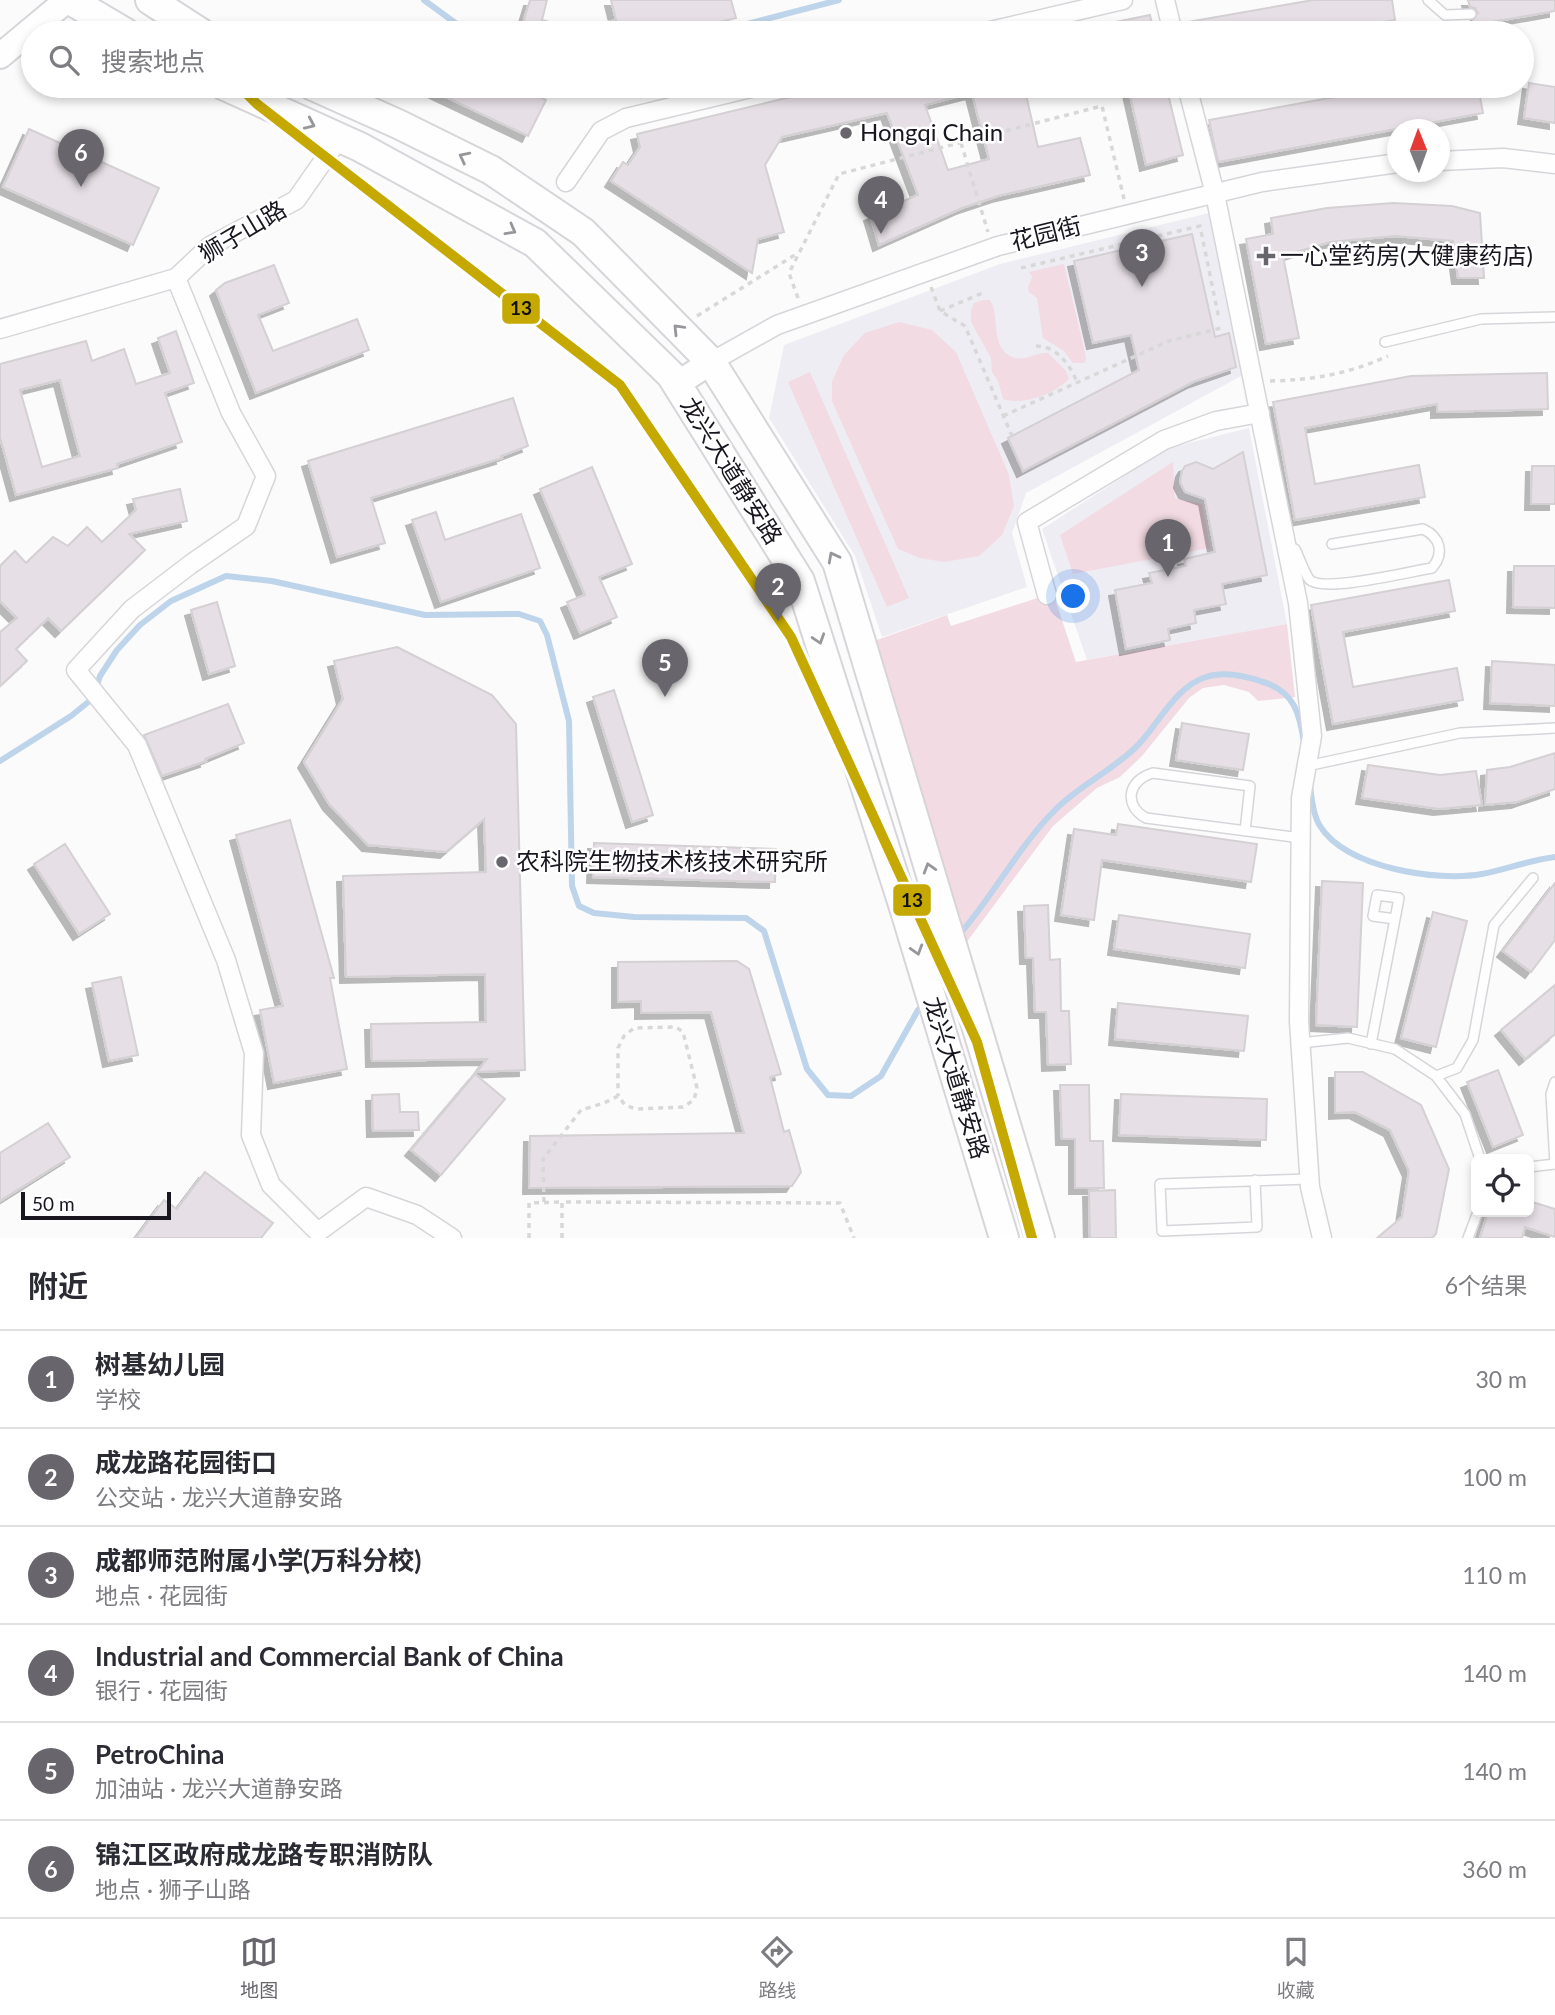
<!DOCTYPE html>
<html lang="zh">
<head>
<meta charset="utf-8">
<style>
	body { margin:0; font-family:Lato,"Noto Sans SC",sans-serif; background:#f7f7f7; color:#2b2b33 }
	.controls { position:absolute; right:21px; bottom:21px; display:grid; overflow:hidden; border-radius:10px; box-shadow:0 4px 10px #0003 }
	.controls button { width:63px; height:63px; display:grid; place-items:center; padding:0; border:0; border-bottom:2px solid #e1e1e2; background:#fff; color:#2b2b33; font:35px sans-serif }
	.compass { position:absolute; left:1387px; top:119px; width:63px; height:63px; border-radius:50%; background:#fff; box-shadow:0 4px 10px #0003; rotate:359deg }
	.scale { position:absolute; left:21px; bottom:18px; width:150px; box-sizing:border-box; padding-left:7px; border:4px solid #19161f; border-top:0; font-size:19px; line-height:24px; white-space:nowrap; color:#19161f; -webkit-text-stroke:5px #fff; paint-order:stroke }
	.you { position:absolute; left:1074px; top:597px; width:24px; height:24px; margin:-18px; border:5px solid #fff; border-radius:50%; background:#1a73e8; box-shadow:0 0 0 10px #1a73e833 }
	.badge { display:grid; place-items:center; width:46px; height:46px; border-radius:50%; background:#68666c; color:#fff; font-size:23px; font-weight:700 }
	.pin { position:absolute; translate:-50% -58px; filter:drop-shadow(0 2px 4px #0008) }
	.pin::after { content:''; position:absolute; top:37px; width:24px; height:21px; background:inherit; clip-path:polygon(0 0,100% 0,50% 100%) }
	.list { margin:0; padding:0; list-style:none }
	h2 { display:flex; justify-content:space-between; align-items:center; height:91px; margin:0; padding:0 28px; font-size:30px }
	h2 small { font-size:23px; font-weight:400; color:#7c7c81 }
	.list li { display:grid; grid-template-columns:46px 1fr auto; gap:21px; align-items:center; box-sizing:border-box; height:98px; padding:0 28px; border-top:2px solid #e1e1e2 }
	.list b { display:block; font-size:26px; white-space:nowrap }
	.list p { margin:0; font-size:23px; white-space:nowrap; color:#7c7c81 }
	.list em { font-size:23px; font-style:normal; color:#7c7c81 }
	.icon { flex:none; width:38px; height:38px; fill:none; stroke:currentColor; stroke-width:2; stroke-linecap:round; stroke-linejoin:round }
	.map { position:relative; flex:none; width:1555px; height:1238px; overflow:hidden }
	.search { position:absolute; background:#fff; box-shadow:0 4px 10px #0003; left:21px; right:21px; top:21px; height:77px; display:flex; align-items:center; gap:18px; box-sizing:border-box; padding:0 24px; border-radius:38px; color:#7c7c81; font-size:26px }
	.sheet { height:679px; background:#fff }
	nav { display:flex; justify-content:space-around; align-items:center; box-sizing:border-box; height:98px; border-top:2px solid #e1e1e2; background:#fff; font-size:19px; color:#7c7c81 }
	nav a { display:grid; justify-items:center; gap:4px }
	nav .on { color:#68666c }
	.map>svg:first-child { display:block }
</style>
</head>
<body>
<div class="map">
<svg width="1555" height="1238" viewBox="0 0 1555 1238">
	<defs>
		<filter id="shadow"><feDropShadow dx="-6" dy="6" stdDeviation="0" flood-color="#0004"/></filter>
	</defs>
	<rect width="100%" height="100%" fill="#fbfbfb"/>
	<g fill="#efedf4">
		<path d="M1209,213l34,162 -217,118 -14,40 15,54 -145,50 -27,-81 -86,-138 15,-73 216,-81z"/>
		<path d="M1249,428l38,196 -200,36 -45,-131 126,-81z"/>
	</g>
	<g fill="#f2dbe2">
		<path d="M1064,264l22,93 -1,6h-12l-9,-12 -21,-13 -6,-40 -8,-6 -1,-5 4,-10 -3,-5z"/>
		<path d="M983,300h7c11,16 -2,50 25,58 10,3 21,-6 33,-5l18,18 3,8c-15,15 -45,27 -66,20l-5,-18 -6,-9 -1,-14 -20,-36v-12l3,-7z"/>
		<path d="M899,322l33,8 24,22 53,123 5,31 -12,29 -23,21 -35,6 -24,-4 -22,-9 -66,-148v-19l12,-27 21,-22z"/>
		<path d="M810,372l99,226 -22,9 -99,-225z"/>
		<path d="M1173,462l2,36 27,6 8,44 -137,26 -13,-39z"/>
		<path d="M1053,593l23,69 211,-38 8,73 -37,4 -9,-9 -25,-7 -21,3 -14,10 -47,58 -22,21 -23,11 -44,38 -87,117 -92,-302 73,-26 4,11z"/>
	</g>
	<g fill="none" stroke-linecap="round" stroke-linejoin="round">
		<g stroke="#bed4ea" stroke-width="6">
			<path d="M424,0l45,33"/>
			<path d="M713,33l126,-33"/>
			<path d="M0,761l71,-45 21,-17 8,-23 17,-26 23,-25 31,-24 55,-25 46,5 153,34 94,-1 21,7 7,14 22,86 3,165 7,20 15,7 40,4 112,1 18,13 43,138 21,26 23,1 30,-20 37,-66"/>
			<path d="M1310,784c1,12 3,31 10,42 26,42 117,56 162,48 25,-5 48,-14 73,-17"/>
			<path d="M964,929c31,-37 57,-85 91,-119 24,-24 56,-39 80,-62 23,-22 39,-61 71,-71 18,-6 40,-1 57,5 31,9 37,32 41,61"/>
			<path d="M941,971l1,-3"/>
		</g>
	</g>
	<g fill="#e6dfe5" stroke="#d4d0d3" stroke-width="2" fill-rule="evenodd" filter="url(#shadow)">
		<path d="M530,0h17l-5,20 29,8v5h-51z"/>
		<path d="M611,0h120l5,18 -64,15h-86l-1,-6 31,-7z"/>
		<path d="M1313,0h79l3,20 -76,13h-135l-2,-10z"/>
		<path d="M1468,0h87v11l-80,14 -2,-5 5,-7 -3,-5 -5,-1z"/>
		<path d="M1150,15l4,18h-57l-1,-7z"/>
		<path d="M1529,83l26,4v36l-31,-5z"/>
		<path d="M423,86h93l30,14 -18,36z"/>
		<path d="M836,86h188l14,61 42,-9 10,37 -92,21 -36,12 -83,37 -9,-30 48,-20 -31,-82 -105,24 -17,28 19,67 -26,7 -6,34 -141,-92 12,-19 5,3 12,-18 -3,-13zM972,93l17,66 -41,11 -23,-65z"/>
		<path d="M1128,86h38l17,69 -37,10z"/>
		<path d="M1395,86h83l5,27 -265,49 -9,-42z"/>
		<path d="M29,129l130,59 -26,57 -130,-58z"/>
		<path d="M1393,203l59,3 28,7 4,65h-26l-5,-37 -58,-5 -65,6 -47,14 16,82 -33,6 -20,-105 27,-5 -2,-16 56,-10z"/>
		<path d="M1192,234l23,103 14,-4 7,34 -43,15 -170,89 -15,-33 131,-68 -8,-35 -38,8 -19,-82z"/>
		<path d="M274,265l15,38 -31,12 15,36 84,-32 12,31 -113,43 -40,-103 9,-7z"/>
		<path d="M176,331l18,52 -29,10 17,49 -65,22 1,4 -102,27 -16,-58v-73l86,-23 6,20 32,-12 12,35 34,-11 -12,-35zM60,380l20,76 -38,11 -22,-77z"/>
		<path d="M1547,373l1,36 -111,3v-8l-132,24 10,56 104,-19 6,32 -130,23 -22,-118 138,-26z"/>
		<path d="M513,398l15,48 -27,10 1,2 -131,40 14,45 -48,14 -29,-96z"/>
		<path d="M1243,452l24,123 -45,9 4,20 -32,6 2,13 -28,6 2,11 -44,9 -11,-59 37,-7 -3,-10 37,-7 -2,-7 31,-7 -10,-53 -20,-7 -5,-10 2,-11 3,-5 11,-4 17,7z"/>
		<path d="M1532,466h23v38h-24z"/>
		<path d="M592,467l40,97 -33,13 18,40 -37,16 -13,-31 18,-7 -45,-106z"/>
		<path d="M180,489l7,32 -58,13 16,16 -84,81 -13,-13 -32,31 11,12 -27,25v-54l17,-14 -17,-17v-35l15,-15 11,12 27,-26 15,9 19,-19 15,15 34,-32 -3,-11z"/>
		<path d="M436,512l9,28 76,-26 19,54 -99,34 -29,-82z"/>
		<path d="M1514,566h41v42l-42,-1z"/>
		<path d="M1449,580l6,31 -112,21 10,55 104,-19 6,32 -130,24 -22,-119z"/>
		<path d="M217,602l18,64 -26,8 -18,-64z"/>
		<path d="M397,647l95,48 24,29 9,346 -48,2 10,-13 -115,2 -1,-37 115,-2 -1,-48 -139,3 -3,-101 143,-4 -2,-53 -38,33 -78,-7 -39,-41 -25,-42 39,-63 -9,-38z"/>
		<path d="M1492,661l63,4v41l-65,-3z"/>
		<path d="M614,690l39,125 -21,7 -39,-125z"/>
		<path d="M228,704l16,39 -39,16 1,2 -44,15 -18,-41z"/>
		<path d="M1182,723l67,11 -6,36 -67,-10z"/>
		<path d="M1555,753v36l-38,13 -32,3 2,-35 23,-3z"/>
		<path d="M1368,765l72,10 36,-4 6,34 -43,4 -77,-11z"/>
		<path d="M290,820l44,158h-4l17,91 -73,14 -14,-73 23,-4 -47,-171z"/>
		<path d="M1118,824l139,20 -6,38 -149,-22 -8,60 -33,-5 13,-86 42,6z"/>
		<path d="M594,843l182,6 -1,33 -182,-5z"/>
		<path d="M65,844l45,70 -31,20 -45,-70z"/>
		<path d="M1322,881l41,2 -6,144 -41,-2z"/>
		<path d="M1555,883v57l-24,32 -28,-21z"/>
		<path d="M1048,905l2,55 10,-1 1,52h8l2,53 -23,1 -2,-53h-11l-2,-54h-7l-2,-52z"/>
		<path d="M1433,912l34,9 -31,126 -35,-9z"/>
		<path d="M1119,915l131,19 -5,34 -131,-19z"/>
		<path d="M737,961l12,8 32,105 -11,3 14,55 5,-2 12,42 -9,14 -263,2 1,-52 214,-3 -33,-121 -70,1v-12l-23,1v-40z"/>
		<path d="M121,977l17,78 -29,6 -17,-78z"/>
		<path d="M1555,985v49l-30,25 -24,-29z"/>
		<path d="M1118,1003l130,13 -4,35 -129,-12z"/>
		<path d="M1498,1070l25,65 -30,12 -26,-65z"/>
		<path d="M1335,1072h28l58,33 28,64 -13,65 -4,4h-55l25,-21 7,-46 -19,-41 -35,-18 -20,1z"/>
		<path d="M475,1074l30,25 -64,76 -30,-25z"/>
		<path d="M1060,1085h29l1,56h13l1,47h-29v-49h-13z"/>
		<path d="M399,1094l1,18h18l1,18 -46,1 -1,-36z"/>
		<path d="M1121,1094l146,5 -1,41 -147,-5z"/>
		<path d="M48,1123l22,34 -70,44v-48z"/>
		<path d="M205,1172l68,51 -12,15h-125l28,-38 13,9z"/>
		<path d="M1115,1190l1,48h-26l-1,-47z"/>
		<path d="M1529,1201l26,8v28l-30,-10 -3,11h-42l8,-26h41z"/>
	</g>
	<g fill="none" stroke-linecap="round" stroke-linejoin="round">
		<defs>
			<g id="lane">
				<path d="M1428,0l17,15 26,-1"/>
				<path d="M1385,342l96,-23 74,-2"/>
				<path d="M1288,547l7,2c4,8 9,23 14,30 12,15 103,-8 123,-11 13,-15 8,-31 -9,-39l-91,15"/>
				<path d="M1307,766l153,-33 95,-5"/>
				<path d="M1245,831l5,-45 -97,-13c-25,7 -30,32 -7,45l155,20"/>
				<path d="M1300,1043l48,-5 47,11 41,27 29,38 15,45"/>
				<path d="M1371,1044l28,-146 -22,-3 -4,21 22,3"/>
				<path d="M1436,1076l21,-8 16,-28 21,-115 39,-47"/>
				<path d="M1555,1164l-4,-70 4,-12"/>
				<path d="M1529,1167l26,-3"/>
				<path d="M1255,1180l2,47 -95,4 -2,-47 149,-5"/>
				<path d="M1468,1238l10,-26"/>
			</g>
			<g id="street">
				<path d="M1165,0l8,33"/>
				<path d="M982,33l141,-33"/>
				<path d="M1187,86l28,108 83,409 14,133 -11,62 -2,223 11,166 12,51"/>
				<path d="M1440,161l63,-3 52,6"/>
				<path d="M566,182l35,-51 25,-13 133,-32"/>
				<path d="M176,278l55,135 35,63 -20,50 -55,38 -59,45 -56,61 61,75 89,215 28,93 -3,82 20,50 47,47 48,-35 51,18 35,23"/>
				<path d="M0,329l176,-51 34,-32 86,-46 44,-63"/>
				<path d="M711,362l66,-37 221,-79 264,-64 136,-19"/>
				<path d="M1047,595l-20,-73 137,-82 52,-19 44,-8"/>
			</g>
			<g id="secondary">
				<path d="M0,56l67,-56"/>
				<path d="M677,384l34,-22"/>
			</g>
			<g id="primary">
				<path d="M70,0l56,33"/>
				<path d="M150,0l51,33"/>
				<path d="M225,86l135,61 175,96 136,132 129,206 106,333 98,324"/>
				<path d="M313,86l85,38 93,46 92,62 128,130 126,200 203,676"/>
			</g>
		</defs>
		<use href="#lane" stroke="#d7d5da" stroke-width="12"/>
		<use href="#street" stroke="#d7d5da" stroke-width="21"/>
		<use href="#secondary" stroke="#d7d5da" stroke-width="28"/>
		<use href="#primary" stroke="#d7d5da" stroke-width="32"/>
		<g stroke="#d8d8d8" stroke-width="3.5" stroke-dasharray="5 5" stroke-linecap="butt">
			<path d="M961,143l27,89"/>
			<path d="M1021,268l179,-42 19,93"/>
			<path d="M931,287l9,24 25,15 47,110"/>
			<path d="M798,298l-9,-25 50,-99 263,-68 22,93"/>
			<path d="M940,311l45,-19"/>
			<path d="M697,316l101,-63"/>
			<path d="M1036,346c21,0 34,19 41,36"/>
			<path d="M1270,381c43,-1 78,-7 118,-25"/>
			<path d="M1003,416l166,-75 56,-14"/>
			<path d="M544,1202l-1,-43 38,-49 23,-7 14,-7 7,9 11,4 47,-2 11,-7 3,-12 -14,-56 -7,-5 -42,1 -10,8 -6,12v48"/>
			<path d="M529,1238v-35l33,-1"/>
			<path d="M562,1238v-36l278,1 14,35"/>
		</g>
		<use href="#lane" stroke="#fefefe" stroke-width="9"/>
		<use href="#street" stroke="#fefefe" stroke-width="18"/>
		<use href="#secondary" stroke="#fefefe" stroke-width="24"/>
		<use href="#primary" stroke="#fefefe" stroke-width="28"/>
		<defs>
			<path id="metro-1" d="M239,86l18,18 363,281 171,252 186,405 55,196"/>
		</defs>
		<use href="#metro-1" stroke="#fff" stroke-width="16"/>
		<use href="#metro-1" stroke="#c5a900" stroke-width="10"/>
	</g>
	<defs><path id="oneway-chevron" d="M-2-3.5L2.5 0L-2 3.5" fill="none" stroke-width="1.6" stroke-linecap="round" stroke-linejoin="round" transform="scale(1.75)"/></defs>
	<g stroke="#97969a">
		<use href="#oneway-chevron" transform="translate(310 124) rotate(24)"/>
		<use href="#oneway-chevron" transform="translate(464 157) rotate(-153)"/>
		<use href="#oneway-chevron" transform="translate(511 230) rotate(29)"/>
		<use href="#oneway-chevron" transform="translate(678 329) rotate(-134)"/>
		<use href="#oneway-chevron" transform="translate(833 557) rotate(-118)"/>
		<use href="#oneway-chevron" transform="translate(819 639) rotate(72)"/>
		<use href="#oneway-chevron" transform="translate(929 868) rotate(-107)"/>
		<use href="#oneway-chevron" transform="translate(917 950) rotate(73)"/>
	</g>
	<g fill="#68666c" stroke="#fff" stroke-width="2.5">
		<circle cx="846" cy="133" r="7"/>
		<path d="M1262.5 245.5h7v7h7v7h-7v7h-7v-7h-7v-7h7z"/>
		<circle cx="502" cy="862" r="7"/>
	</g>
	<g text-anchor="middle" stroke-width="5" stroke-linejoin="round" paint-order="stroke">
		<g font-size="24" fill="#19161f" stroke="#fff" text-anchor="start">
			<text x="860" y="141">Hongqi Chain</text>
			<text x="1280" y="264">一心堂药房(大健康药店)</text>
			<text x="516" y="870">农科院生物技术核技术研究所</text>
		</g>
		<g font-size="24" fill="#19161f" stroke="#fff">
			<text transform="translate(243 232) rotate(-31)" y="8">狮子山路</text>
			<text transform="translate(1046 234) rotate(-14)" y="8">花园街</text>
			<text transform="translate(731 471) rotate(58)" y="8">龙兴大道静安路</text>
			<text transform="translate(956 1078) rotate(73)" y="8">龙兴大道静安路</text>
		</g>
	</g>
	<g stroke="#fff" stroke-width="2.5">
		<rect x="501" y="292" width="40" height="33" rx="7" fill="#c5a900"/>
		<rect x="892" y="883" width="40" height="34" rx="7" fill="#c5a900"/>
	</g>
	<g font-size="19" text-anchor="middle" font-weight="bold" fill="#111">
		<text x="521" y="315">13</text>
		<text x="912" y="907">13</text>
	</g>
</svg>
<div class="controls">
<button><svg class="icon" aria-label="locate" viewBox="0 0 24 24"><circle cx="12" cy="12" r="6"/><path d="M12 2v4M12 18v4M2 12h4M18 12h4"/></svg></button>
</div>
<svg class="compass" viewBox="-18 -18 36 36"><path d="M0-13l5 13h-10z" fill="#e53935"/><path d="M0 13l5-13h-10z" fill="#7c7c81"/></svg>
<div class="scale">50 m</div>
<div class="you"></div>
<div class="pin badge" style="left:1168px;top:577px">1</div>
<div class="pin badge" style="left:778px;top:621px">2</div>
<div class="pin badge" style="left:1142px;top:287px">3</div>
<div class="pin badge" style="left:881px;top:234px">4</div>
<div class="pin badge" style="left:665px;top:697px">5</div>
<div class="pin badge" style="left:81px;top:187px">6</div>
<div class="search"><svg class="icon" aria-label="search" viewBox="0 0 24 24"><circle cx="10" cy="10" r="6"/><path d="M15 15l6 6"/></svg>搜索地点</div>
</div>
<section class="sheet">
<h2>附近<small>6个结果</small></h2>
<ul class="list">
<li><span class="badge">1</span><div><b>树基幼儿园</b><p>学校</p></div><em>30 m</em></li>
<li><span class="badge">2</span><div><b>成龙路花园街口</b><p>公交站 · 龙兴大道静安路</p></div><em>100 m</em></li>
<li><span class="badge">3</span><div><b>成都师范附属小学(万科分校)</b><p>地点 · 花园街</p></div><em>110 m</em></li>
<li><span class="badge">4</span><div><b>Industrial and Commercial Bank of China</b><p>银行 · 花园街</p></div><em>140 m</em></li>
<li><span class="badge">5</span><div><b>PetroChina</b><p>加油站 · 龙兴大道静安路</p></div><em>140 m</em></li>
<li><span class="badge">6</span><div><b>锦江区政府成龙路专职消防队</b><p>地点 · 狮子山路</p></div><em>360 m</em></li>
</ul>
</section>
<nav>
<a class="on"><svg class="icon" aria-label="map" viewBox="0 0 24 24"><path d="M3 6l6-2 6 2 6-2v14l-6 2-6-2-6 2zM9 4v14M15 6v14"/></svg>地图</a>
<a><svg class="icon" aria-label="directions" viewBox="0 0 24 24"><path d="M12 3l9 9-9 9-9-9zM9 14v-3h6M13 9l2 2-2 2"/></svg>路线</a>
<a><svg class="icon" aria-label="saved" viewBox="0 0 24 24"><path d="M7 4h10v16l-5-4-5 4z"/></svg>收藏</a>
</nav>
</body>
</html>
